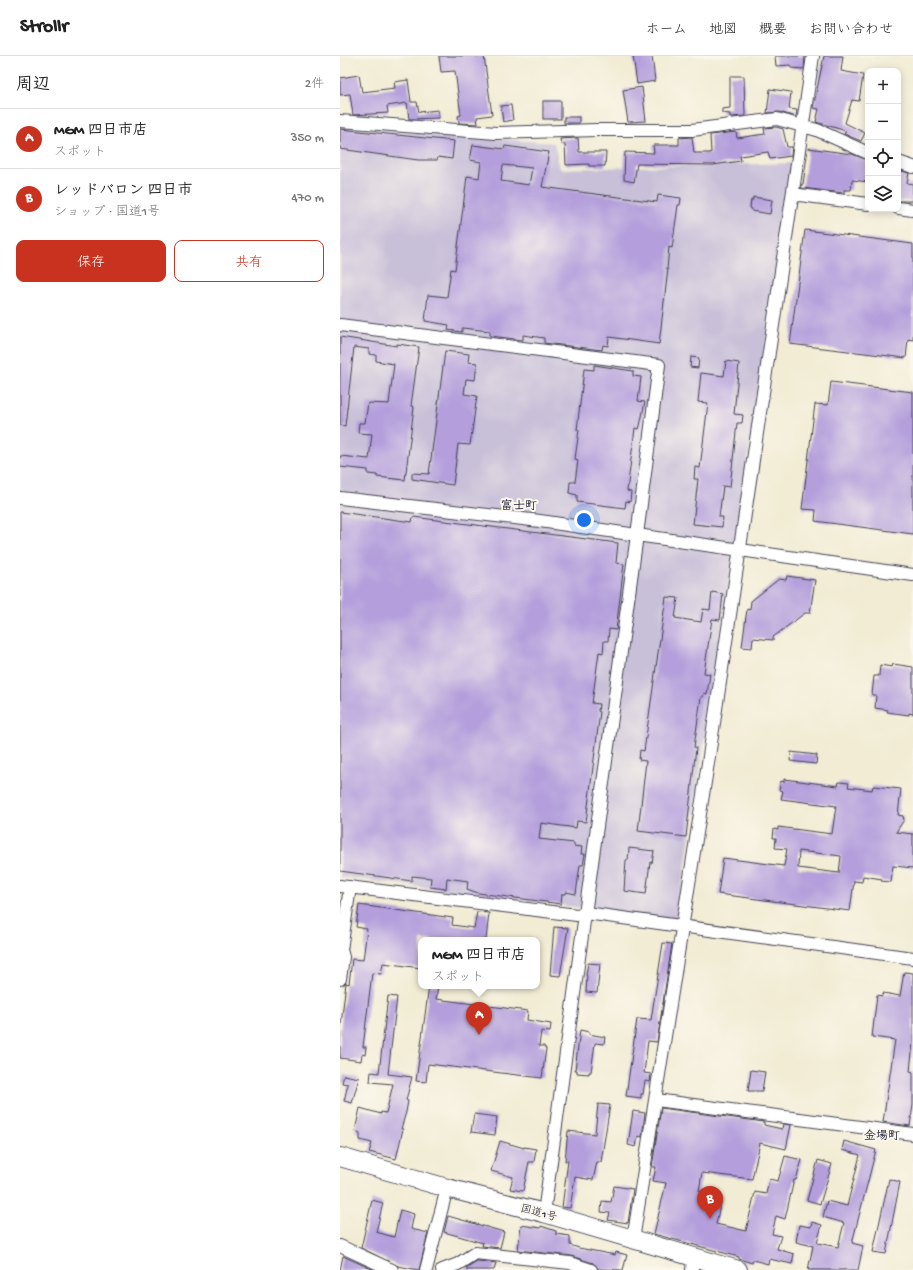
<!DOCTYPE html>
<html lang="ja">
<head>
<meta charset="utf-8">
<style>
	body { margin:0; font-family:"Gochi Hand","Klee One",sans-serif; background:#f2f2f2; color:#222 }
	.controls { position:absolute; right:12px; top:12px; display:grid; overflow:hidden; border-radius:8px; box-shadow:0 2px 10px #0003 }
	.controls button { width:36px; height:36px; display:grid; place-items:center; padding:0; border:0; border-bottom:1px solid #e0e0e0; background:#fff; color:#222; font:20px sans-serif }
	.you { position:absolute; left:244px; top:464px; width:14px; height:14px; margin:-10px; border:3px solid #fff; border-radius:50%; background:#1a73e8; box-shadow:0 0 0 6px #1a73e833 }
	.badge { display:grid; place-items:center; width:26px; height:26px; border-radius:50%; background:#c8321e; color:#fff; font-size:13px; font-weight:700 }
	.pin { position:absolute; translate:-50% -33px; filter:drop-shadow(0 1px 2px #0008) }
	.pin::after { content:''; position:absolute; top:21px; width:14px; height:12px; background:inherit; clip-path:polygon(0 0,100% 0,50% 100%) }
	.popup { position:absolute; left:78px; top:881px; width:122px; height:52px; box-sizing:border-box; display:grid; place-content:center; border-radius:8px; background:#fff; filter:drop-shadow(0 1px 3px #0005); font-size:13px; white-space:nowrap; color:#767676 }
	.popup b { font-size:15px; color:#222 }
	.popup::after { content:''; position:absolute; left:50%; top:100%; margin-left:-8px; border:8px solid transparent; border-top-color:#fff }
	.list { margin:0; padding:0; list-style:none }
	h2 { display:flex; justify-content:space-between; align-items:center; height:52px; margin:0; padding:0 16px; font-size:17px }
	h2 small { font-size:13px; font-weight:400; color:#767676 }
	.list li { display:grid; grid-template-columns:26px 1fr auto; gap:12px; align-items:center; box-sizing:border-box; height:60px; padding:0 16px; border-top:1px solid #e0e0e0 }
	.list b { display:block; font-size:15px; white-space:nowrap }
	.list p { margin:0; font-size:13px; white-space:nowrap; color:#767676 }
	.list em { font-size:13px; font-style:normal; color:#767676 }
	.actions { display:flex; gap:8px; padding:12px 16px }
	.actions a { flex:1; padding:9px 0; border:1px solid #c8321e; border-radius:8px; text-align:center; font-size:14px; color:#c8321e }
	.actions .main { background:#c8321e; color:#fff }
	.icon { flex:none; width:22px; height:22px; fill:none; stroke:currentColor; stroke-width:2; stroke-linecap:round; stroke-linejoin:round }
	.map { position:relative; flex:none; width:573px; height:1214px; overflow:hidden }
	header { display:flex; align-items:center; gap:24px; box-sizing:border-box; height:56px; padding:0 20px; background:#fff; border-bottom:1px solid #e0e0e0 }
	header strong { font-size:19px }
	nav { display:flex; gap:22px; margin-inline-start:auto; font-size:14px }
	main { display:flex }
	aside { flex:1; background:#fff }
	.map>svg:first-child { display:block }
</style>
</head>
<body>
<header>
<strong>Strollr</strong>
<nav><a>ホーム</a><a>地図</a><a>概要</a><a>お問い合わせ</a></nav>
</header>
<main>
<aside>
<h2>周辺<small>2件</small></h2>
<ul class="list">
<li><span class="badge">A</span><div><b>MGM 四日市店</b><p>スポット</p></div><em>350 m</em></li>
<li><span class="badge">B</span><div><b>レッドバロン 四日市</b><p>ショップ · 国道1号</p></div><em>470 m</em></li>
</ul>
<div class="actions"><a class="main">保存</a><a>共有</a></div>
</aside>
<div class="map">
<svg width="573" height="1214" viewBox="0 0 573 1214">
	<rect width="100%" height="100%" fill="#fbf7ec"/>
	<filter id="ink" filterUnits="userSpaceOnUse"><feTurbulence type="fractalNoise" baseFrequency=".025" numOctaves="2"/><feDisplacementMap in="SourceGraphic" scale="8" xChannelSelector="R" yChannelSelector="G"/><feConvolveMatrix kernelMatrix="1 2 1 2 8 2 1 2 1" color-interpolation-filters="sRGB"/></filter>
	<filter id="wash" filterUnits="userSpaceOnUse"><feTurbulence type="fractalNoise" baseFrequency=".012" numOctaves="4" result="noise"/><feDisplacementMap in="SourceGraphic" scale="16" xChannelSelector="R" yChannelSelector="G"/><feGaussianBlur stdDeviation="0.9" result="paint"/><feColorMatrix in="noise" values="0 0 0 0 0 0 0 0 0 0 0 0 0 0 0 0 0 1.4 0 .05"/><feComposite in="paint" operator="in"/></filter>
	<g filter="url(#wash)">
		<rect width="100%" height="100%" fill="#f2ecd4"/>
		<path fill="#c8bfd8" d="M0,70l214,17 6,26 233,-6 -116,757 -337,-43z"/>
		<g id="blocks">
			<g fill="#b49fdc" fill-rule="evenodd">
				<path d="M99,0h45l8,59 -15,2 1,7 -19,-1 -1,-7 3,-1 -6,-44 -14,1z"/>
				<path d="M293,0h19l3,25 -18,3z"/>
				<path d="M435,0h30l-1,13 -13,-1 -1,-3 -14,1z"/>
				<path d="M484,0h19l-2,15 22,4 -4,26 -7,-1 -7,23 20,10 -4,8 -17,-7 2,-3 -30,-9 3,-13 -6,-1z"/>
				<path d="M19,19l3,17 33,-4 -1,-6 14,-2 3,22h6l2,10 19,-2 1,8 -30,1 -2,-16 -20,3 1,7 -35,2 -3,-21 -10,1v-17z"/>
				<path d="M390,20h14l1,40 -15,1v-3l-8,-1v-4l8,-1z"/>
				<path d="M302,31l4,34 -18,1 -5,-32z"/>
				<path d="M430,33l21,3 -2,17 8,1 -1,7 -17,-5 -12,1z"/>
				<rect x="203" y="45" width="18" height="18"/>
				<path d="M171,49l2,15 -10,2 -2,-16z"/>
				<rect x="224" y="61" width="15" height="6"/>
				<path d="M436,71l7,2 4,18h5l-1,9 -21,3 -2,-7 -28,4 1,5 -28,4 -76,-1 -3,18 -10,-2 1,-28 29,1 -1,-8h26v-7l13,-1 2,16h17l-1,-18 26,-3 1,6 28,-4 -1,-6z"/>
				<path d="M0,73l114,12 -2,18 -14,-2 -1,3h-19l-78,-11z"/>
				<path d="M238,82l1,14h27l-1,14h-16v-2l-23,1 -1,-21h-4l-1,-5z"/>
				<path d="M133,89l31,4 1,-3 44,6 -7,35 115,15 1,-7 23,3 -1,7h-2l-6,43 -3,-1 -2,22h1l-9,75 -50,-7 -1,9 -5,-1 -1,5 -58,-7v-5l-21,-3v5l-33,-4v-5l-28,-3v4l-14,-2 1,-5 -24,-4 3,-26 19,2 4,-28 4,1 12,-94 12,2 2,-16 -11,-2zM163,109l29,3 -3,17 -28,-4z"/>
				<path d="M468,92l44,6 16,6v22l-16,-2 -1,10h-7v3l-43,-5 1,-4h1z"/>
				<path d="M558,114l11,3 -2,10 6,1v17h-15z"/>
				<path d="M413,141l19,3 -2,14 -18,-3v-2l-2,-1 1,-8h2z"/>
				<path d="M465,174l108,14v96l-5,-1 -2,19 -116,-14z"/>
				<path d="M0,281l57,9v-2l22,3 -8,59 3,1 -9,73 -28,-3v-2l-9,-1v-4l-28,-3v-11l29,3 3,-25 -14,-1 1,-10h6l3,-20 21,1 5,-40 -18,-3v-6l-7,-1v-5l-15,-2 -9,79 -5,-1z"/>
				<path d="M105,295l24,3 -1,8 9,1 -2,17 -9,-1 -2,15 13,2 -7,49 -12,-1 -5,41 -41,-6v-6l17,1z"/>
				<path d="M351,301l8,1 -1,10 -8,-1z"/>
				<path d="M386,305l13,2 -5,51 9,1 -1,8h-5l-7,64 -7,-1 -4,31h4l-1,10 -29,-3 5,-45h-4l1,-12 5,1 8,-65 -10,-1 3,-29 23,3z"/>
				<path d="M254,309l39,6v5l8,1 -3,24 7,1 -5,24 -1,3 -4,-1 -8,63 4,1 -1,10 -4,-1 -1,7 -48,-6v-7l-8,-2 1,-11h5l3,-22 -3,-1 4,-29h-2l7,-61 10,1z"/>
				<path d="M491,326l82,10v142l-98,-13 1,-11 -14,-1 13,-105 13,1z"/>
				<path d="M0,456l72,10 1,-5 205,26 -2,20 8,1 -8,66 -7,-1 -1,12h-4l-1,12 -4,-1 -7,51 7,1 -1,7 2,1 -14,110 -9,-1 -1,7 -35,-5 -2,16 35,4v3l8,1 -1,7h4l-2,11h-3l-4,29 -10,-2v2h-4l-1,10 -83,-11 -11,-4 1,-8 -21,-3 -1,11 -16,-2 1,-9 -19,-2v5l-72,-10z"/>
				<path d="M447,520l28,4 -5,33h-5l-32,24v3l-20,-2 -1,10 -10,-1 5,-38 3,1 1,-9 28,-22 7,1z"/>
				<path d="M372,536l11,2 -3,26 -8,-1 -8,54 6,1 -3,20 -3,-1 -1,4h-2l-7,50 2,1 -10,89 -48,-6 8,-70 -7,-1 1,-10 4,1 22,-154 12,1 -3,20 26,4 2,-13 7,1z"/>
				<path d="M553,608l20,3v47l-4,-1v2l-22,-3 1,-2 -13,-2 1,-13h-4l2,-19h5l1,-11 12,2z"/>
				<path d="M451,696l26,3 -1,9 -26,-3z"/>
				<path d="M444,723l54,7 1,-4 10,1 -1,4 24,3 1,-4 28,3 -3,26 5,1 1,4 -8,12 17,2v34l-20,-2 -2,16 -10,-1 1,-2 -19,-3 -1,6 -8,-1 -4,30 -132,-17 5,-36 61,8 3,-17 -12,-1 1,-10h-3l1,-9 4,1v-3l54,7 4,-28 -55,-7 2,-8 -4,-1 2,-9 3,1zM459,795l42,5 -2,17 -41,-5z"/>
				<path d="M289,792l25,3 -2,12 -2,-1 -4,32 -22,-3 2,-31h2z"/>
				<path d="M19,849l94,13 -1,7 22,3 3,-16 12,1 -3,27h-65v28l-38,-5 -2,11 -9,-1 -9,74h3l-1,8 -3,-1 -1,7 -21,-3v-25l6,-50 3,1 3,-25 11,1 4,-31 -11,-2z"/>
				<path d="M214,871l14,1 -8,48 -10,-1z"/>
				<path d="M323,887l9,1 -15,98 -9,-1 -4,32 7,1 -1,8 -5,-1 -2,13h-2v4l-15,-2 11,-77 14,1z"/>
				<path d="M248,907l12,1 -3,29 -11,-1 1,-16 -1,-1z"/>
				<path d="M564,916l9,1v70l-3,28 3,1v33l-3,21 -27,-4 12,-82 -23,-3 5,-42 5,1 1,-3 17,3z"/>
				<path d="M89,930h9l-2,13 92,12 -1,9 24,4 -1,8 -9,-1 -2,15h5l2,3 -4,29 -114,-14 -2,18 -10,-1z"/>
				<path d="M48,940l9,1 -9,77 24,3 -6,23 2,1 -2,11 -5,17h2l-7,30 -27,-7 3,-9 -12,-3v-7l-5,-2 5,-23 21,6v-2l5,1 7,-29 -23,-2 1,-10 8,1z"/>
				<path d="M240,974l9,2v2l16,3 -1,7 -9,-1 -4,29h-2v2l-12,-1v-3h-2z"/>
				<path d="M411,1014l14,2 -3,19h-14z"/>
				<path d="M4,1019l15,3 -7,25 -8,-2 4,-17 -6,-1z"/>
				<path d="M258,1048l12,1 -9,57h-4l-4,18 -18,-3 -5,31 -8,-1 6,-46h-3l3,-30 27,3z"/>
				<path d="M321,1052l103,14v3l18,4 1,-5 8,1 -5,24 -26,-6 -8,36 -50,-6 -3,18 23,5 -6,28 30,7 9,-39 11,2 3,-15 9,2 7,-25 17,4 -6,20h-2l-9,39 -9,-3 -4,18 9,2 -4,13 17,5 -2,10 -23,-5 -1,5 -15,-4 -1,3 -13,-4v-2l-85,-23 12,-51 -13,-2 3,-14h-4z"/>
				<path d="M293,1055l12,2 -3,24 -4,-1 -2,11 -8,-2z"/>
				<path d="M134,1058l23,3 -2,18 -24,-3z"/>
				<path d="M160,1085l24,7v-1l12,2 -2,13h-5l-6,29 -13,-2 3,-12 -22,-6z"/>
				<path d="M504,1085l32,9 -24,93 11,3 -5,24h-50l5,-24 -17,-4 3,-17 12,2 1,-5 10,3 -5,18 21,4 6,-24 -21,-6 4,-16 20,5 13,-51 -18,-5z"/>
				<path d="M478,1104l14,4 -12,40 -13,-4z"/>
				<path d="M549,1123l11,3 -14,72 -13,-2z"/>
				<path d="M274,1130l19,3 -5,34 -20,-3 2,-7 -9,-1 1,-11 9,1z"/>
				<path d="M32,1144l11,3 -7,29 18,5 6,-27 14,4 -3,15 17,4 -9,37 -21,-4 -37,-18z"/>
				<path d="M108,1160l56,16 -4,16 -18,-2 1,-3 -39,-11z"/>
				<path d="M181,1169l20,3v-2l15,5v3l14,2v9l9,3 36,7 1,-3 11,3 -4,15 -25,-1 -5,-6 -22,-7 -53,-6z"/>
				<path d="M3,1200l31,14h-34z"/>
				<path d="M137,1205l19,2 -2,7h-28l1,-3z"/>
			</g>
		</g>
	</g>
	<g filter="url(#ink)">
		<use href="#blocks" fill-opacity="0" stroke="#414052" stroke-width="1"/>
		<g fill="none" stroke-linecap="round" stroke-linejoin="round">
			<defs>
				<g id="minor">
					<path d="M0,65l156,12 101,-3h95l85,-11 40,11 51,23"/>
					<path d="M558,106l15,5"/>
					<path d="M453,140l7,-1 68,9"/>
					<path d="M558,152l15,2"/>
					<path d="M0,269l319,40 -22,170 -93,678"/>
					<path d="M0,442l200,23 373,54"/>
					<path d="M0,830l237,29 9,-2 327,45"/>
					<path d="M0,923l3,-22 -2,-7 9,-63"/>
					<path d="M316,1044l257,34"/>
					<path d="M293,1184l75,-477 105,-707"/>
					<path d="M0,1190l52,24"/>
					<path d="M86,1214l21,-82"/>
					<path d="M102,1214l16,-6 17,-11 95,10 21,7"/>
					<path d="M352,1214l1,-12"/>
				</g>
				<path id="highway" d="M0,1101l107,31 97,25 194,57"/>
			</defs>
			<use href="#minor" stroke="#414052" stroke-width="14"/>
			<use href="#highway" stroke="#414052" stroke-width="20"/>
			<use href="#minor" stroke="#fff" stroke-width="12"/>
			<use href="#highway" stroke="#fff" stroke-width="18"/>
		</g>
	</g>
	<g text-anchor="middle" stroke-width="4" stroke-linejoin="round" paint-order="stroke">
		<g font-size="11" fill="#22223b" stroke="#fbf7ec">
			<text transform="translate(199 1156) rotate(15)" y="4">国道1号</text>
		</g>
		<g font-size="12" font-weight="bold" fill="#22223b" stroke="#fbf7ec">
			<text x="179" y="453">富士町</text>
			<text x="542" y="1083">金場町</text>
		</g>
	</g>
</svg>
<div class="controls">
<button>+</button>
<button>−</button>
<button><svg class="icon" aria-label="locate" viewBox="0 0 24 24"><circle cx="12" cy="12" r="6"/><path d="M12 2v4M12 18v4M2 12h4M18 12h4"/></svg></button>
<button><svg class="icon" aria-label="layers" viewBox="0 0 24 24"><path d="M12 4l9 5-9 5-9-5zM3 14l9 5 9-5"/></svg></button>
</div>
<div class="you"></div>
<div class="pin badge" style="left:139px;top:979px">A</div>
<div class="popup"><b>MGM 四日市店</b>スポット</div>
<div class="pin badge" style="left:370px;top:1163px">B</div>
</div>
</main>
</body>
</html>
